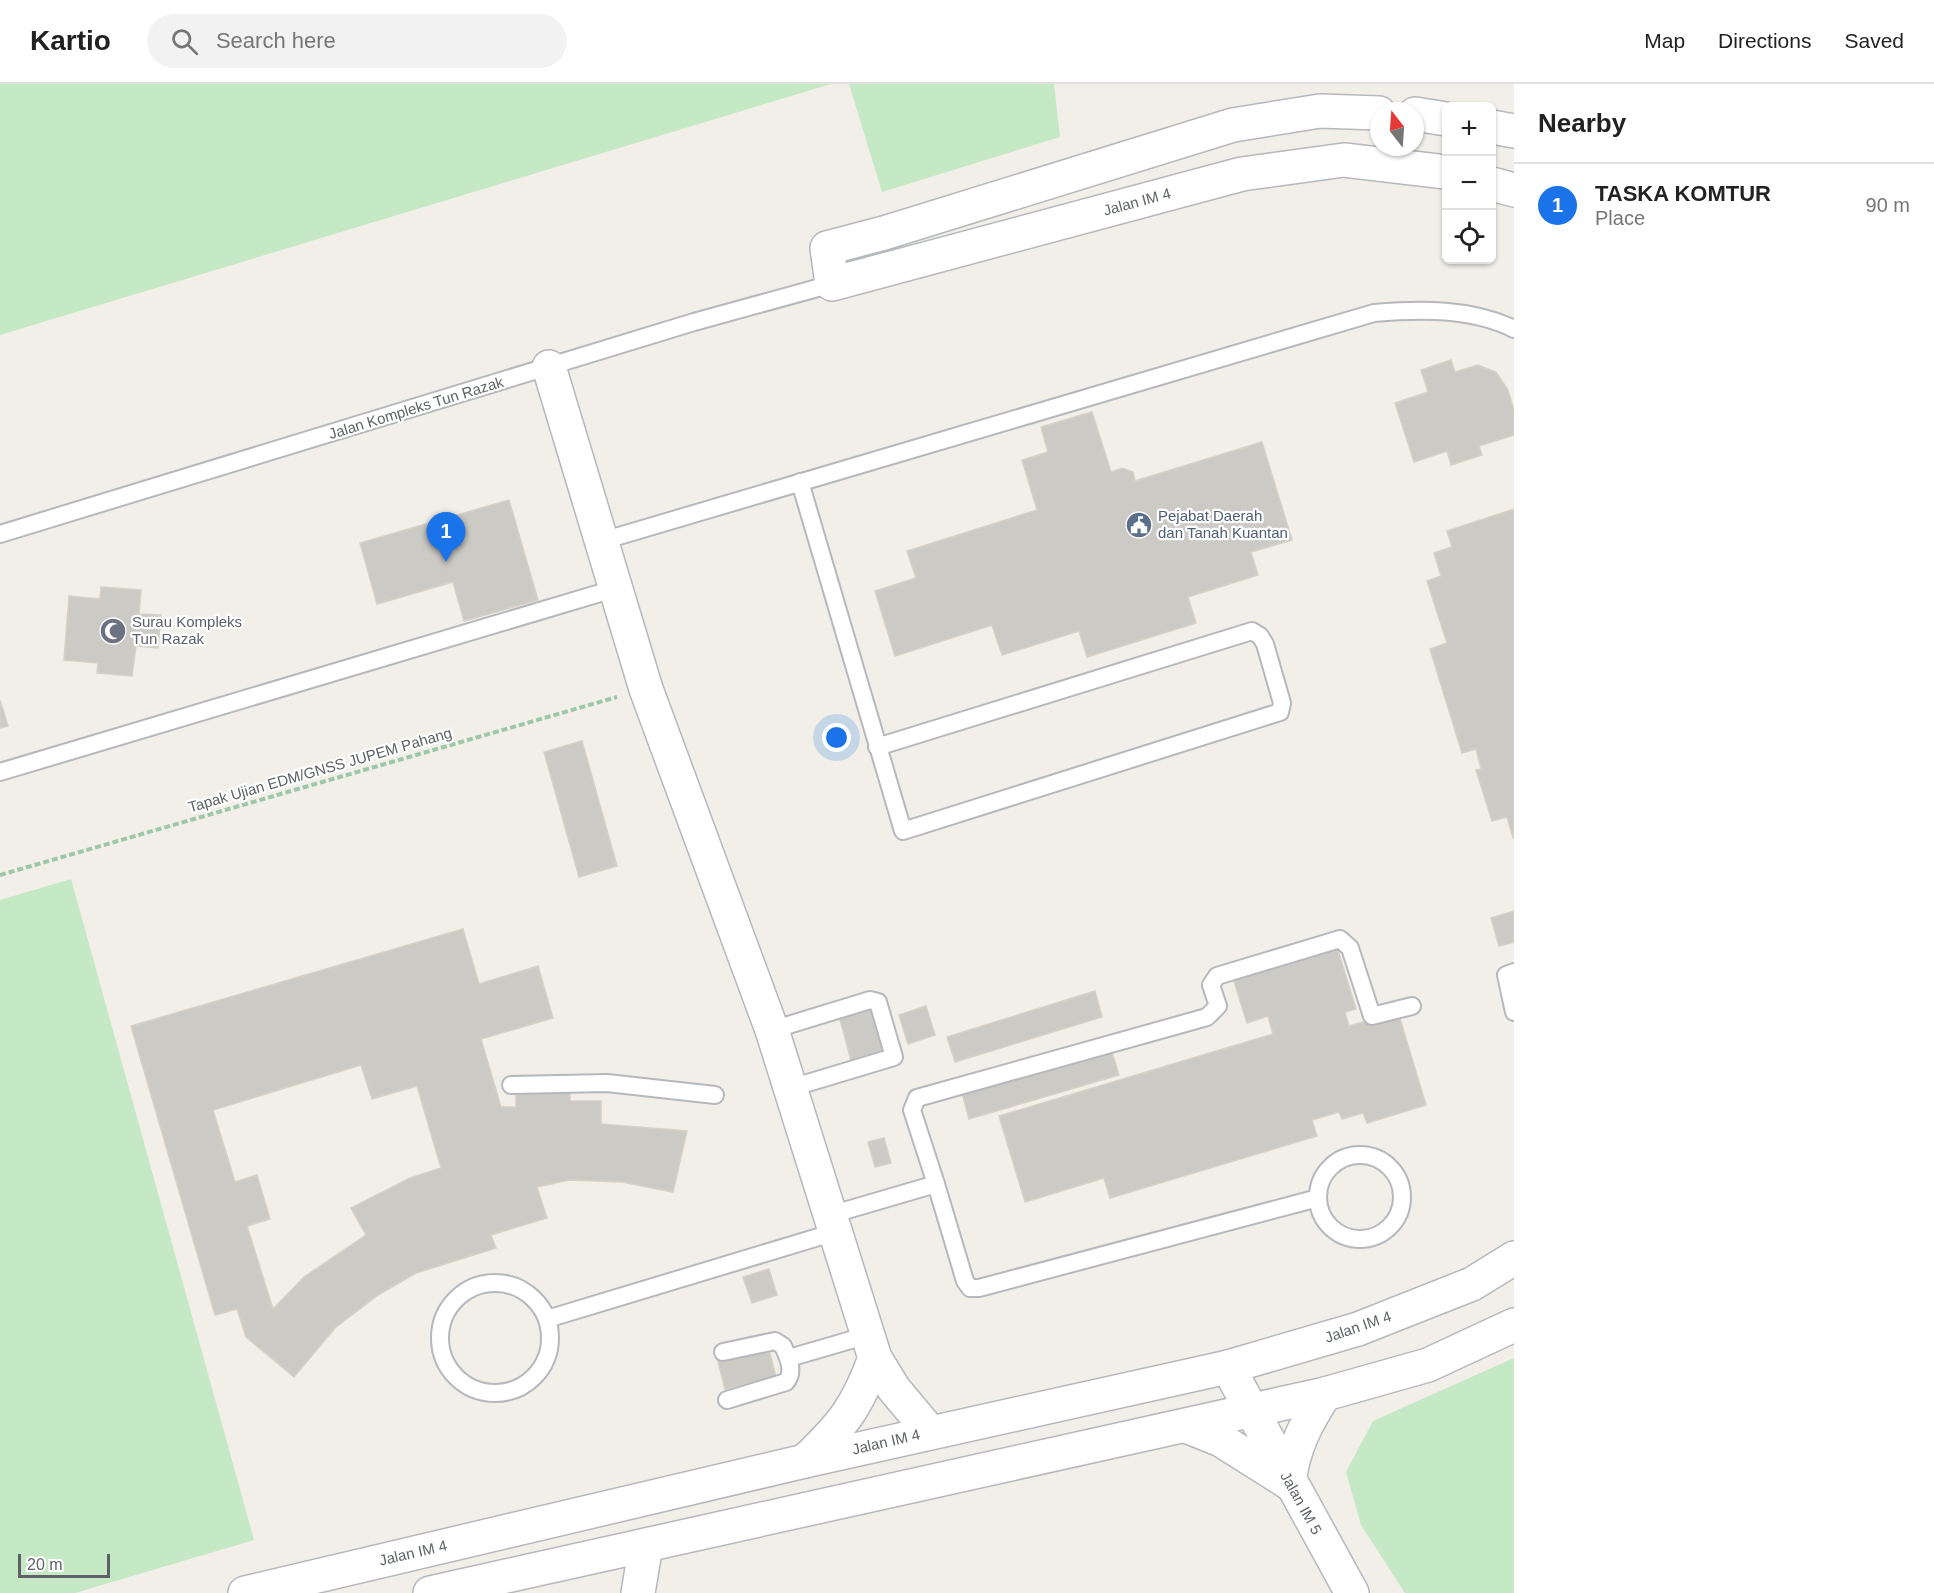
<!DOCTYPE html>
<html lang="en">
<head>
<meta charset="utf-8">
<style>
	body { margin:0; font-family:Helvetica,sans-serif; background:#f2f2f2; color:#222 }
	.controls { position:absolute; right:18px; top:18px; display:grid; overflow:hidden; border-radius:9px; box-shadow:0 2px 4px #0004 }
	.controls button { width:54px; height:54px; display:grid; place-items:center; padding:0; border:0; border-bottom:2px solid #e0e0e0; background:#fff; color:#222; font:30px sans-serif }
	.compass { position:absolute; left:1370px; top:18px; width:54px; height:54px; border-radius:50%; background:#fff; box-shadow:0 2px 4px #0004; rotate:343deg }
	.scale { position:absolute; left:18px; bottom:15px; width:92px; box-sizing:border-box; padding-left:6px; border:3px solid #5f6368; border-top:0; font-size:16px; line-height:21px; white-space:nowrap; color:#5f6368; -webkit-text-stroke:4px #fff; paint-order:stroke }
	.you { position:absolute; left:837px; top:654px; width:21px; height:21px; margin:-15px; border:4px solid #fff; border-radius:50%; background:#1a73e8; box-shadow:0 0 0 9px #1a73e833 }
	.badge { display:grid; place-items:center; width:39px; height:39px; border-radius:50%; background:#1a73e8; color:#fff; font-size:20px; font-weight:700 }
	.pin { position:absolute; translate:-50% -50px; filter:drop-shadow(0 2px 3px #0008) }
	.pin::after { content:''; position:absolute; top:32px; width:21px; height:18px; background:inherit; clip-path:polygon(0 0,100% 0,50% 100%) }
	.list { margin:0; padding:0; list-style:none }
	h2 { display:flex; justify-content:space-between; align-items:center; height:78px; margin:0; padding:0 24px; font-size:26px }
	h2 small { font-size:20px; font-weight:400; color:#767676 }
	.list li { display:grid; grid-template-columns:39px 1fr auto; gap:18px; align-items:center; box-sizing:border-box; height:84px; padding:0 24px; border-top:2px solid #e0e0e0 }
	.list b { display:block; font-size:22px; white-space:nowrap }
	.list p { margin:0; font-size:20px; white-space:nowrap; color:#767676 }
	.list em { font-size:20px; font-style:normal; color:#767676 }
	.icon { flex:none; width:33px; height:33px; fill:none; stroke:currentColor; stroke-width:2; stroke-linecap:round; stroke-linejoin:round }
	.map { position:relative; flex:none; width:1514px; height:1509px; overflow:hidden }
	header { display:flex; align-items:center; gap:36px; box-sizing:border-box; height:84px; padding:0 30px; background:#fff; border-bottom:2px solid #e0e0e0 }
	header strong { font-size:28px }
	nav { display:flex; gap:33px; margin-inline-start:auto; font-size:21px }
	.search { width:420px; height:54px; background:#f2f2f2; display:flex; align-items:center; gap:15px; box-sizing:border-box; padding:0 21px; border-radius:33px; color:#767676; font-size:22px }
	main { display:flex }
	aside { flex:1; background:#fff }
	.map>svg:first-child { display:block }
</style>
</head>
<body>
<header>
<strong>Kartio</strong>
<div class="search"><svg class="icon" aria-label="search" viewBox="0 0 24 24"><circle cx="10" cy="10" r="6"/><path d="M15 15l6 6"/></svg>Search here</div>
<nav><a>Map</a><a>Directions</a><a>Saved</a></nav>
</header>
<main>
<div class="map">
<svg width="1514" height="1509" viewBox="0 0 1514 1509">
	<rect width="100%" height="100%" fill="#f1efe8"/>
	<g fill="#c5e8c5">
		<path d="M0,0h831l-831,251z"/>
		<path d="M849,0h205l6,53 -178,55z"/>
		<path d="M71,795l183,661 -179,53h-75v-693z"/>
		<path d="M1514,1274v235h-109l-44,-68 -15,-53 27,-51z"/>
	</g>
	<g fill="#cccac5" stroke="#d6d1c6" stroke-width="1.5" fill-rule="evenodd">
		<path d="M1451,276l4,12 23,-7 18,7 12,18 6,21v24l-35,11 3,9 -31,10 -4,-14 -33,11 -19,-59 33,-11 -7,-22z"/>
		<path d="M1092,328l19,60 11,-4 11,4 2,9 127,-39 30,98 -41,12 7,23 -70,22 8,26 -109,34 -8,-26 -77,24 -10,-30 -97,31 -20,-65 41,-13 -9,-27 130,-41 -15,-50 26,-8 -7,-25z"/>
		<path d="M509,416l29,100 -74,21 -11,-39 -76,22 -17,-61z"/>
		<path d="M1514,425v329h-1l-6,-21 -15,4 -16,-51 5,-1 -5,-20 -14,4 -32,-104 17,-6 -20,-62 14,-5 -7,-23 18,-6 -5,-16z"/>
		<path d="M101,503l40,3 -2,24 22,1 -3,33 -22,-2 -4,30 -35,-3 1,-10 -34,-3 5,-64 31,3z"/>
		<path d="M0,616l8,26 -8,2z"/>
		<path d="M582,657l35,125 -38,11 -35,-125z"/>
		<path d="M1514,827v31l-15,4 -8,-28z"/>
		<path d="M463,845l16,55 59,-18 15,52 -72,21 20,68h15v-16l54,-1v11h31v23l86,7 -14,61 -51,-10 -53,-2 -32,7 10,31 -56,17 5,13 -80,25 -38,22 -43,33 -41,49 -48,-40 -9,-28 -22,6 -84,-289zM361,981l11,34 45,-13 24,82 -31,10 -59,30 15,27 -62,42 -31,32 -26,-83 23,-7 -13,-44 -22,7 -22,-72z"/>
		<path d="M1336,860l20,65 -11,3 4,14 49,-14 28,93 -59,18 -4,-10 -21,6 -3,-7 -27,8 5,16 -207,62 -6,-20 -79,24 -26,-86 274,-82 -5,-18 -21,7 -15,-48z"/>
		<path d="M1095,907l7,26 -147,45 -8,-25z"/>
		<path d="M870,919l16,56 -33,9 -15,-56z"/>
		<path d="M926,922l9,29 -27,9 -9,-29z"/>
		<path d="M1111,965l8,26 -150,44 -7,-26z"/>
		<path d="M884,1054l7,25 -16,4 -7,-25z"/>
		<path d="M769,1185l8,26 -25,8 -9,-26z"/>
		<path d="M768,1262l8,31 -51,12 -8,-31z"/>
	</g>
	<g fill="none" stroke-linecap="round" stroke-linejoin="round">
		<defs>
			<g id="service">
				<path d="M800,398l103,349 377,-119 2,-9 -17,-59 -5,-8 -8,-5 -375,116"/>
				<path d="M0,450l694,-212 138,-38"/>
				<path d="M602,457l772,-228c46,-4 98,-5 140,16"/>
				<path d="M0,688l617,-184"/>
				<path d="M1514,888l-8,3 8,37"/>
				<path d="M772,946l98,-30 8,2 16,55 -103,31"/>
				<path d="M511,1001l96,-2 108,12"/>
				<circle cx="1360" cy="1113" r="42"/>
				<path d="M936,1100l29,97 5,7h9l339,-90"/>
				<path d="M830,1131l106,-31 -24,-74 5,-12 290,-81 11,-11 -7,-21 6,-9 123,-37 10,9 22,68 40,-10"/>
				<circle cx="495" cy="1254" r="55"/>
				<path d="M547,1235l288,-87"/>
				<path d="M723,1268l52,-11 8,5c5,11 12,26 3,36l-59,18"/>
				<path d="M789,1274l79,-23"/>
			</g>
			<g id="minor">
				<path d="M549,283l97,322 126,341 103,328 19,31 36,43"/>
				<path d="M805,1377c38,-36 52,-54 70,-103"/>
				<path d="M638,1509l8,-48"/>
			</g>
			<g id="tertiary">
				<path d="M1379,29l-59,-2 -87,14 -349,108 -57,15 5,36 410,-110 102,-14 102,12"/>
				<path d="M1415,30l31,5"/>
				<path d="M1492,43l22,4"/>
				<path d="M1492,100l22,6"/>
				<path d="M1228,1283l124,226"/>
				<path d="M1186,1342l35,14 68,43c4,-35 17,-60 36,-89"/>
				<path d="M245,1509l560,-132 423,-94 130,-38 114,-45 42,-26"/>
				<path d="M430,1509l895,-199 103,-29 86,-40"/>
			</g>
		</defs>
		<use href="#service" stroke="#b5b8bc" stroke-width="20"/>
		<use href="#minor" stroke="#b5b8bc" stroke-width="36"/>
		<use href="#tertiary" stroke="#b5b8bc" stroke-width="36"/>
		<path stroke="#9cc7a9" stroke-width="4" stroke-dasharray="6 3" stroke-linecap="butt" d="M0,791l617,-178"/>
		<use href="#service" stroke="#fff" stroke-width="16"/>
		<use href="#minor" stroke="#fff" stroke-width="33"/>
		<use href="#tertiary" stroke="#fff" stroke-width="33"/>
	</g>
	<defs>
		<symbol id="civic-disc" viewBox="-11 -11 22 22"><circle r="9.5" fill="#5c6f8a" stroke="#fff"/><path d="M-.6-6.5H3V-4.5H.6V-3L4-1V1h2V6H-6V1h2V-1L-.6-3ZM-1.2 2.5V6h2.4V2.5Z" fill="#fff"/></symbol>
		<symbol id="mosque-disc" viewBox="-11 -11 22 22"><circle r="9.5" fill="#6b7280" stroke="#fff"/><path d="M3.5-4.9A6 6 0 1 0 3.5 4.9A5 5 0 1 1 3.5-4.9Z" fill="#fff"/></symbol>
	</defs>
	<g fill-rule="evenodd">
		<use href="#civic-disc" x="1124" y="426" width="30" height="30"/>
		<use href="#mosque-disc" x="98" y="532" width="30" height="30"/>
	</g>
	<g text-anchor="middle" stroke-width="4.5" stroke-linejoin="round" paint-order="stroke">
		<g font-size="15" fill="#5f6368" stroke="#fff">
			<text transform="translate(1137 118) rotate(-15)" y="5">Jalan IM 4</text>
			<text transform="translate(416 324) rotate(-17)" y="5">Jalan Kompleks Tun Razak</text>
			<text transform="translate(320 686) rotate(-16)" y="5">Tapak Ujian EDM/GNSS JUPEM Pahang</text>
			<text transform="translate(1358 1243) rotate(-19)" y="5">Jalan IM 4</text>
			<text transform="translate(886 1358) rotate(-13)" y="5">Jalan IM 4</text>
			<text transform="translate(1301 1419) rotate(61)" y="5">Jalan IM 5</text>
			<text transform="translate(413 1469) rotate(-13)" y="5">Jalan IM 4</text>
		</g>
		<g font-size="15" fill="#4e5e75" stroke="#fff" text-anchor="start">
			<text x="1158" y="437">Pejabat Daerah<tspan x="1158" dy="17">dan Tanah Kuantan</tspan></text>
		</g>
		<g font-size="15" fill="#5b616d" stroke="#fff" text-anchor="start">
			<text x="132" y="543">Surau Kompleks<tspan x="132" dy="17">Tun Razak</tspan></text>
		</g>
	</g>
</svg>
<div class="controls">
<button>+</button>
<button>−</button>
<button><svg class="icon" aria-label="locate" viewBox="0 0 24 24"><circle cx="12" cy="12" r="6"/><path d="M12 2v4M12 18v4M2 12h4M18 12h4"/></svg></button>
</div>
<svg class="compass" viewBox="-18 -18 36 36"><path d="M0-13l5 13h-10z" fill="#e53935"/><path d="M0 13l5-13h-10z" fill="#767676"/></svg>
<div class="scale">20 m</div>
<div class="you"></div>
<div class="pin badge" style="left:446px;top:478px">1</div>
</div>
<aside>
<h2>Nearby<small></small></h2>
<ul class="list">
<li><span class="badge">1</span><div><b>TASKA KOMTUR</b><p>Place</p></div><em>90 m</em></li>
</ul>
</aside>
</main>
</body>
</html>
